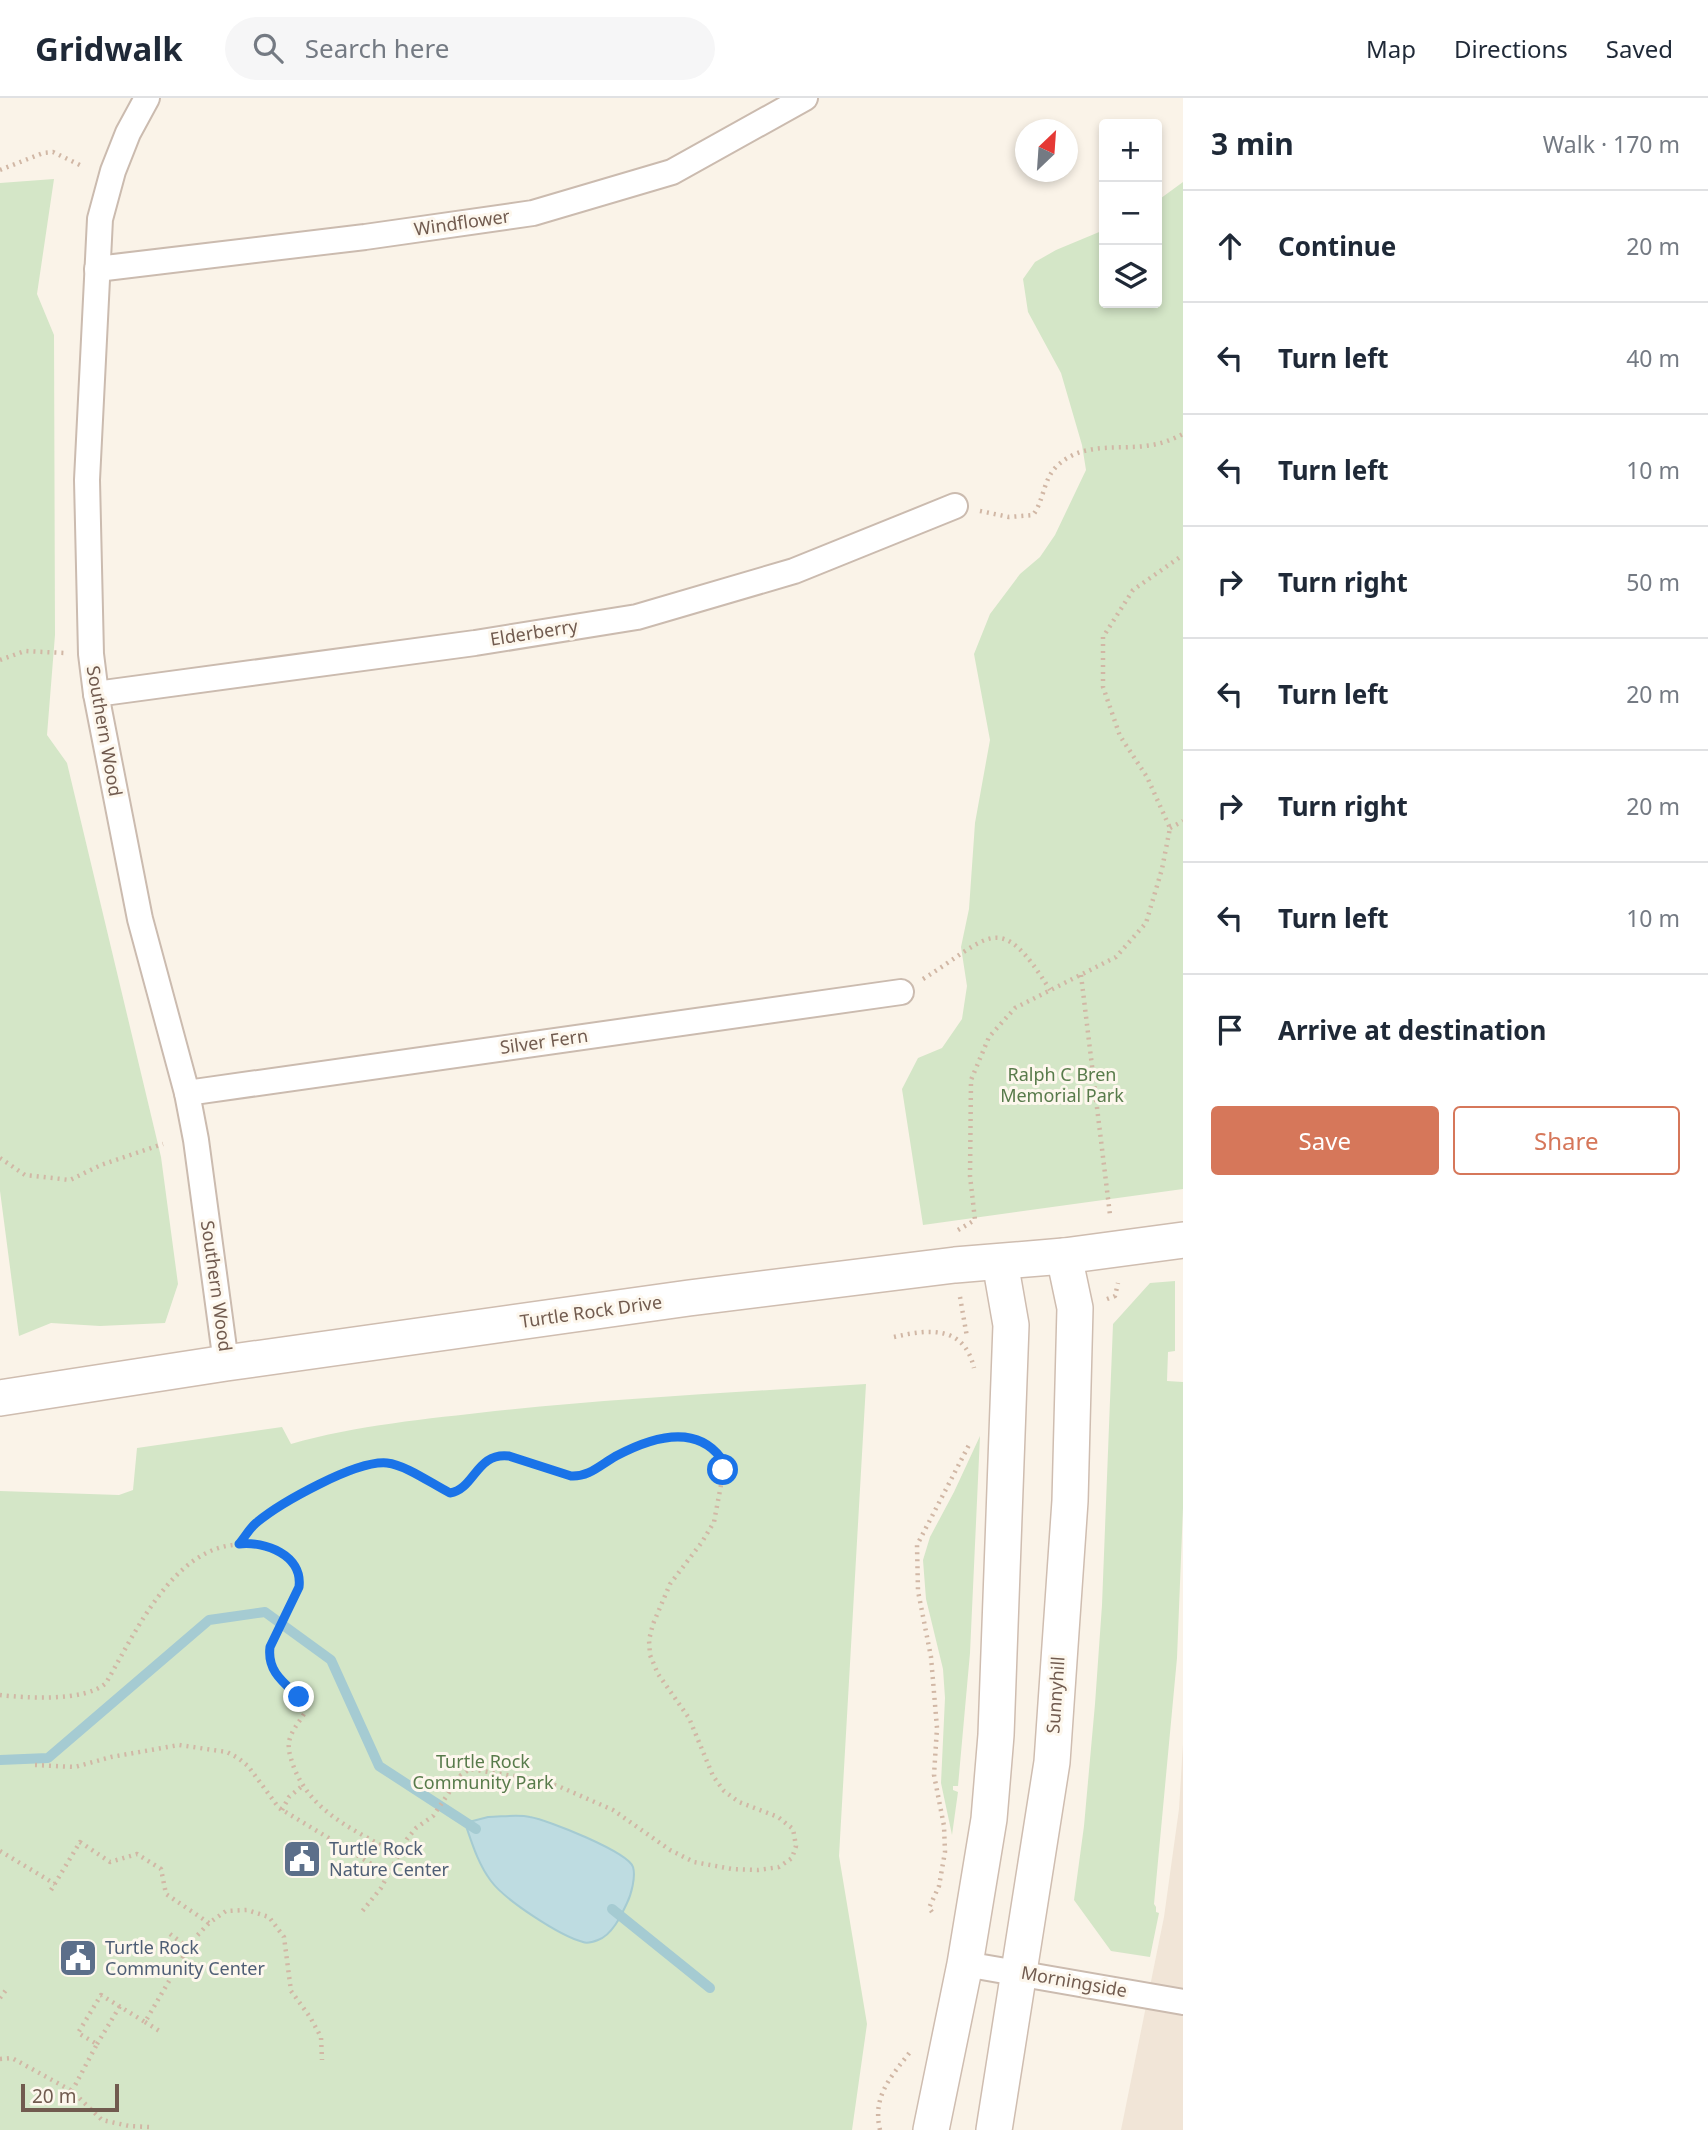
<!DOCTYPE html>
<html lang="en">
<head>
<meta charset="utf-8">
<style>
	body { margin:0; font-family:"Noto Sans",sans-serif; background:#f6f6f7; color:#1f2937 }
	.controls { position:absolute; right:21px; top:21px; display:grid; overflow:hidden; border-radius:7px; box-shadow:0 4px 10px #0003 }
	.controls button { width:63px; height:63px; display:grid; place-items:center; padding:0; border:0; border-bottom:2px solid #e0e1e3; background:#fff; color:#1f2937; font:35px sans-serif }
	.compass { position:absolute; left:1015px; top:21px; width:63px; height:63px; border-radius:50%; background:#fff; box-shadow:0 4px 10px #0003; rotate:25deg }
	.scale { position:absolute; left:21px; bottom:18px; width:98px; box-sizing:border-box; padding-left:7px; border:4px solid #715b4f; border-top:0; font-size:19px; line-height:24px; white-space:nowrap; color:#715b4f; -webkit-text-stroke:5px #fdf7ed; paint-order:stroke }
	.stop { position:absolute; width:21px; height:21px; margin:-16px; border:5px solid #1a73e8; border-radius:50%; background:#fff }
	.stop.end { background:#1a73e8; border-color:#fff; box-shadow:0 2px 7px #0008 }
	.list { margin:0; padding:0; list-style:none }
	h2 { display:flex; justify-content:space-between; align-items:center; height:91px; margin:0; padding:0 28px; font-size:30px }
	h2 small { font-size:23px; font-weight:400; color:#747a83 }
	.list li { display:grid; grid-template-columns:46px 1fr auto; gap:21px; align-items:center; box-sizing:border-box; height:112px; padding:0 28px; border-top:2px solid #e0e1e3 }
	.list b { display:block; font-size:26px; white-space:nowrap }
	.list em { font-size:23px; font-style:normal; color:#747a83 }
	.actions { display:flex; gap:14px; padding:21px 28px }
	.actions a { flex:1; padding:16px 0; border:2px solid #d6775a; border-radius:7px; text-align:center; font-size:24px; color:#d6775a }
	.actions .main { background:#d6775a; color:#fff }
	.icon { flex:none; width:38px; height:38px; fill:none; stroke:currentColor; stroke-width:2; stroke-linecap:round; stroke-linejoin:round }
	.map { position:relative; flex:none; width:1183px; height:2032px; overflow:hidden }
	header { display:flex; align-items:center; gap:42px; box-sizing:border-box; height:98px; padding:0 35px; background:#fff; border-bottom:2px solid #e0e1e3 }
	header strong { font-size:33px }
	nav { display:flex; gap:38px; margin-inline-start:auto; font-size:24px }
	.search { width:490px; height:63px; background:#f6f6f7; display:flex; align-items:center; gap:18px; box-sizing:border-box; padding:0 24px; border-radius:38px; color:#747a83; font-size:26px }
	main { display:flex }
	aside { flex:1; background:#fff }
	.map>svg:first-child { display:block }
</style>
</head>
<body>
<header>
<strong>Gridwalk</strong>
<div class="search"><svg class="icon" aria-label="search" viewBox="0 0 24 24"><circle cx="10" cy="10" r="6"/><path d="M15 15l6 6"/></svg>Search here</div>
<nav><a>Map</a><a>Directions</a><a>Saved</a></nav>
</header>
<main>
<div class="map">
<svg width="1183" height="2032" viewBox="0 0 1183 2032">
	<rect width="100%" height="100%" fill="#faf3e8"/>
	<path fill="#f1e5d7" d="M1183,1646v386h-62l43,-213 15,-108z"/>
	<g fill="#d4e6c7">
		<path d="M54,81l-17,115 17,41 1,300 -8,100 20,28 94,394 17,127 -13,39 -65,3 -49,-3 -32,13 -19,-145v-1008z"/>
		<path d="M1183,84v1007l-260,36 -21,-136 16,-31 24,-10 20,-29 5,-33 -6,-39 8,-38 6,-86 15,-83 -16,-86 16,-40 30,-40 20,-17 15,-22 31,-65 -4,-25 -21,-72 -33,-61 -5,-33 12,-17 21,-12 48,-20v73h53v-102z"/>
		<path d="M1175,1183v70l-7,1 -1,29 16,1v126l-6,150 -23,246 2,3v5l3,1 -9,44 -39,-6 -37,-51 10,-74 11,-122 7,-99 11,-281 37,-41z"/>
		<path d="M866,1286l-27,472 28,168 -15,106h-852v-639l119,4 14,-5 4,-42 145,-21 9,17c66,-19 136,-25 204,-33 124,-13 247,-19 371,-27z"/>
		<path d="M980,1338l-10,217 -12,133h-5v4l5,2 -6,43 -11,-52 4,-85 -2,-29 -17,-70 -3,-39 7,-23 24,-45z"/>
	</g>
	<path fill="#bedce1" stroke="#a5cbd2" stroke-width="2" d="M488,1719c13,0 29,-3 42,0 18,3 98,35 103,50 3,10 -2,28 -6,36 -6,13 -15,32 -29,37 -5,2 -10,4 -15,2 -23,-6 -78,-42 -92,-61 -13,-17 -19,-38 -26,-58z"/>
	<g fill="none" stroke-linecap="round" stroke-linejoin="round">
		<g stroke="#a5cbd2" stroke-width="10">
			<path d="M0,1662l48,-2 161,-138 56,-8 66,48 48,106 97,63"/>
			<path d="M612,1811l98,79"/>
		</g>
		<defs>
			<g id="street">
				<path d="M147,0l-19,35 -15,38 -13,48 -13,261 4,174 5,40 44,225 47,174 9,47 30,223"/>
				<path d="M97,171l268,-32 168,-24 139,-41 133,-74"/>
				<path d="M96,596l379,-51 162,-26 157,-46 161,-65"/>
				<path d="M187,995l714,-101"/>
				<path d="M965,1866l218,38"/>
			</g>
			<g id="secondary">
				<path d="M0,1300l226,-35 463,-65 266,-33 109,-9 119,-16"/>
				<path d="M931,2032l34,-166 24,-145 7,-84 15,-410 -11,-63"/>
				<path d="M994,2032l58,-368 18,-261 5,-193 -11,-52"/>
			</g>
		</defs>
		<use href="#street" stroke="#cbbbaf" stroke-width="28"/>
		<use href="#secondary" stroke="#cfbdb0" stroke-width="38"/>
		<g stroke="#d1b7a5" stroke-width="4.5" stroke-dasharray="2 5" stroke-linecap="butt">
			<path d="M0,72l43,-17 10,-1 31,15"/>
			<path d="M980,413l29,6 24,-2c11,-14 10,-36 24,-49 28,-27 67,-14 100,-22 9,-2 18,-6 26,-10"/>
			<path d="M0,562l25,-9 39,2"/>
			<path d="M1170,730l13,-7"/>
			<path d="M1081,877l29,240"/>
			<path d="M923,881c68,-42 76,-71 127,11"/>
			<path d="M0,1060l25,17 45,5 31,-15 62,-21"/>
			<path d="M958,1132l17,-10 -5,-44 1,-96 18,-43 26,-29 101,-51 30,-34 16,-54 8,-41 -23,-51 -27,-41 -17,-49v-50l30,-47 50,-35"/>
			<path d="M960,1199l7,40"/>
			<path d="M1107,1201l8,-3 3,-13"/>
			<path d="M894,1239c35,-8 70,-12 80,31"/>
			<path d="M239,1446c6,-7 10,-15 17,-21 24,-20 100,-63 131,-60 19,2 46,21 63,30 25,-5 27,-42 59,-37l62,20c18,1 29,-11 45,-20 32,-17 78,-34 105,2v27l-7,37 -12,20 -32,42 -17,40 -4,16 1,15 8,19 31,44 24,58 11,15 15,11 39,15 15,12 3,17 -4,12 -13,9 -21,3 -26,-1 -38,-7 -24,-12 -57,-40 -55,-24 -20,-6 -68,-11 -9,6 -28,41 -17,12 -9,11 -26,49 -21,26"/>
			<path d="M0,1597c27,3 85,7 106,-12 36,-62 80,-164 168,-133 15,5 27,21 25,37l-29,60c-4,34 19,30 30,51 2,4 3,11 4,16 -5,8 -11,15 -14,24 -3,9 0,18 3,27 18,49 63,65 105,90"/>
			<path d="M35,1667l40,2 36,-10 68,-12 48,7 11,6 10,8 31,42 109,66"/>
			<path d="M282,1712l7,-13 13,-11"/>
			<path d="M0,1753l55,33"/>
			<path d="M51,1792l29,-48 30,20 27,-8 24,15 5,25 43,29"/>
			<path d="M932,1814l-3,-4 10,-22 6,-34 -1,-26 -10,-51 3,-47 -6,-71 -13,-66 -1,-46 53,-102"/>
			<path d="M170,1836l19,14"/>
			<path d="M0,1900l6,-8"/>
			<path d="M145,1924l16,10"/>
			<path d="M97,1946l23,-38"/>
			<path d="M0,1961l12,-1 60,33 30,29 27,6 20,1"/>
			<path d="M72,1993l25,-47 -19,-11 23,-38 44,27 48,-82 16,-17 17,-12 21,-1 22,7 15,20 7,54 19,26 11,20 1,23"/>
			<path d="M880,2032c-8,-34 11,-53 30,-78"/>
		</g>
		<use href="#street" stroke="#fff" stroke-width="24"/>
		<use href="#secondary" stroke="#fff" stroke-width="35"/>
	</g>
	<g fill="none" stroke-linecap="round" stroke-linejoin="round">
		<path stroke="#1a73e8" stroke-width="9" d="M299,1599c-16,-15 -32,-26 -29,-50l29,-60c4,-32 -34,-46 -60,-43 6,-7 10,-15 17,-21 24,-20 100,-63 131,-60 19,2 45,21 63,30 25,-4 26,-41 59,-37l62,20c18,1 29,-11 45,-20 32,-17 78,-34 105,2l2,12"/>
	</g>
	<defs>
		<symbol id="civic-square" viewBox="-11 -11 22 22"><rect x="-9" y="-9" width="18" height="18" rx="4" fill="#5c6f8a" stroke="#fdf7ed"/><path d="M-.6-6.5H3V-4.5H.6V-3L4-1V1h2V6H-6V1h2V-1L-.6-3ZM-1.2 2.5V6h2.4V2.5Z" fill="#fff"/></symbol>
	</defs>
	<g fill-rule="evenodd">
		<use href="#civic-square" x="280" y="1739" width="44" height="44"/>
		<use href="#civic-square" x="56" y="1838" width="44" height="44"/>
	</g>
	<g text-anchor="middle" stroke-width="6" stroke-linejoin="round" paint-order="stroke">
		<g font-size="18" fill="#715b4f" stroke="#fdf7ed">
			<text transform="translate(462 125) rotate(-8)" y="6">Windflower</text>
			<text transform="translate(534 535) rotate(-9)" y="6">Elderberry</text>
			<text transform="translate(104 633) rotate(80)" y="6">Southern Wood</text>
			<text transform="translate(544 944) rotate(-8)" y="6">Silver Fern</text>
			<text transform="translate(216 1188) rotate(82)" y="6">Southern Wood</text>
			<text transform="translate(591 1214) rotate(-8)" y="6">Turtle Rock Drive</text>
			<text transform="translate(1056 1597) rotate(-86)" y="6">Sunnyhill</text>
			<text transform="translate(1074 1884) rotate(10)" y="6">Morningside</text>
		</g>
		<g font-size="18" fill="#587b4b" stroke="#fdf7ed">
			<text x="1062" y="983">Ralph C Bren<tspan x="1062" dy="21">Memorial Park</tspan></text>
			<text x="483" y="1670">Turtle Rock<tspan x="483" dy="21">Community Park</tspan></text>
		</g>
		<g font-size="18" fill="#4e5e75" stroke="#fdf7ed" text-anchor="start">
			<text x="329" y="1757">Turtle Rock<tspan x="329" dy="21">Nature Center</tspan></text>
			<text x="105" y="1856">Turtle Rock<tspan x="105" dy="21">Community Center</tspan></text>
		</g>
	</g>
</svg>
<div class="controls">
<button>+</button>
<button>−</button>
<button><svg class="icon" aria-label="layers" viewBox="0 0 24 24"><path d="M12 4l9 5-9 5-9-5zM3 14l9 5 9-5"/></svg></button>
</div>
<svg class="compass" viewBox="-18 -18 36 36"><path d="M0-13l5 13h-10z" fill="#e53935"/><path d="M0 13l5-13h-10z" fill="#747a83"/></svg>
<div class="scale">20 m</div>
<div class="stop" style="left:723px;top:1372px"></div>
<div class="stop end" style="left:299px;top:1599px"></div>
</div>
<aside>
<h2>3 min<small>Walk · 170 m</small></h2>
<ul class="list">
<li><svg class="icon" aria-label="ahead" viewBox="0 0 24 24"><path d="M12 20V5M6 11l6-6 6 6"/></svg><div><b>Continue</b></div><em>20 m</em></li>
<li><svg class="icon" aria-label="left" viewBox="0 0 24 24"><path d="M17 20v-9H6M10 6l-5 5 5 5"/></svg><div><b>Turn left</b></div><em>40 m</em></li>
<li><svg class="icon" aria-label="left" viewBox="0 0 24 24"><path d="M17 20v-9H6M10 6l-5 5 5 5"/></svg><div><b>Turn left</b></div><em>10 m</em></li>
<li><svg class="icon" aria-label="right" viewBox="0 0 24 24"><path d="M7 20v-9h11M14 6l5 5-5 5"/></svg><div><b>Turn right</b></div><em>50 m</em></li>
<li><svg class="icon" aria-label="left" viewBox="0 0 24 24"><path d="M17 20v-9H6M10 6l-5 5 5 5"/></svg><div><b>Turn left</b></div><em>20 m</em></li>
<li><svg class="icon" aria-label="right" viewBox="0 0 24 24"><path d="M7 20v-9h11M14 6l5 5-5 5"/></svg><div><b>Turn right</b></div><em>20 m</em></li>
<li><svg class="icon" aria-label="left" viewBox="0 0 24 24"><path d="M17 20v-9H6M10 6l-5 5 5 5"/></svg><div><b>Turn left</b></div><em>10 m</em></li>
<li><svg class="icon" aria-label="arrive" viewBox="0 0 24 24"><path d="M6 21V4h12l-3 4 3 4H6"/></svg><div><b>Arrive at destination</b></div></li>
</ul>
<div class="actions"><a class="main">Save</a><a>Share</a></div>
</aside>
</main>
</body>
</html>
